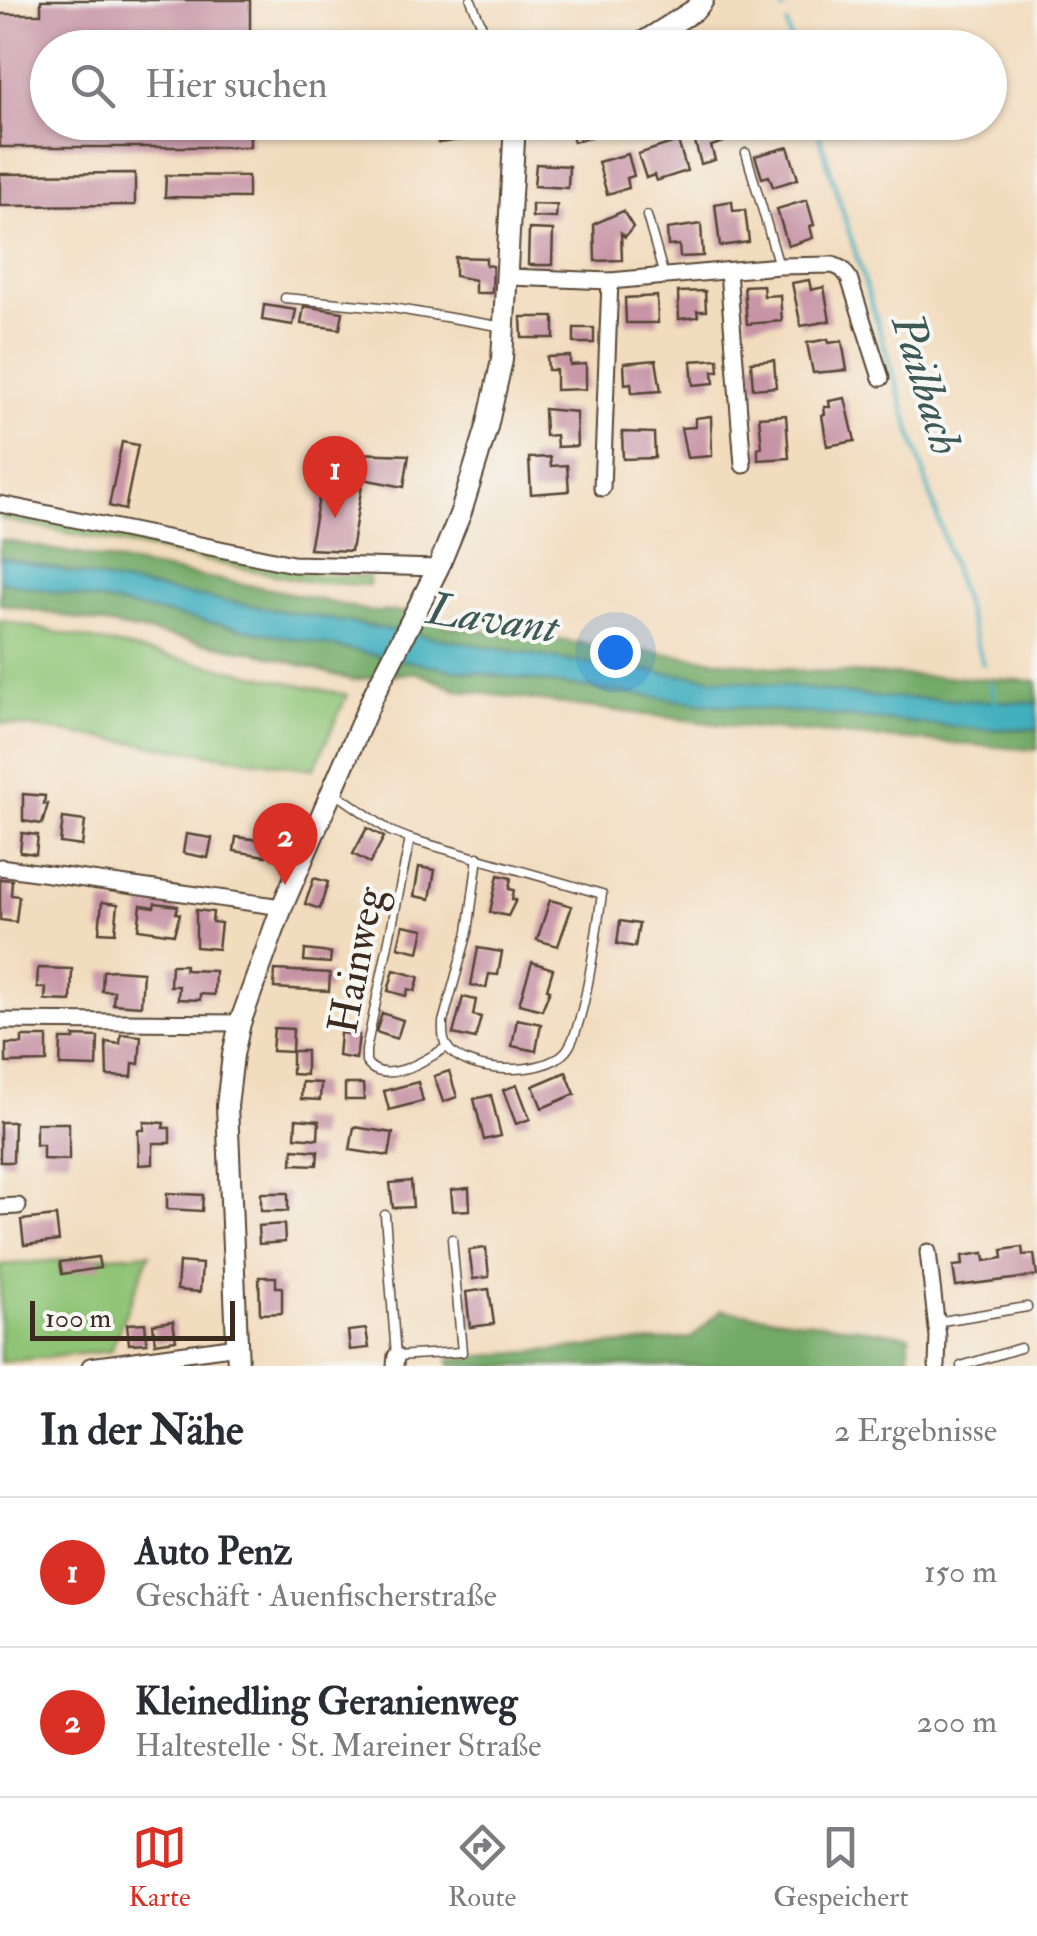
<!DOCTYPE html>
<html lang="de">
<head>
<meta charset="utf-8">
<style>
	body { margin:0; font-family:"IM FELL Double Pica",serif; background:#f7f7f7; color:#2b2b33 }
	.scale { position:absolute; left:30px; bottom:25px; width:205px; box-sizing:border-box; padding-left:10px; border:5px solid #3b2a1e; border-top:0; font-size:28px; line-height:35px; white-space:nowrap; color:#3b2a1e; -webkit-text-stroke:8px #f6f6f2; paint-order:stroke }
	.you { position:absolute; left:615px; top:652px; width:35px; height:35px; margin:-25px; border:8px solid #fff; border-radius:50%; background:#1a73e8; box-shadow:0 0 0 15px #1a73e833 }
	.badge { display:grid; place-items:center; width:65px; height:65px; border-radius:50%; background:#d93025; color:#fff; font-size:32px; font-weight:700 }
	.pin { position:absolute; translate:-50% -82px; filter:drop-shadow(0 2px 5px #0008) }
	.pin::after { content:''; position:absolute; top:52px; width:35px; height:30px; background:inherit; clip-path:polygon(0 0,100% 0,50% 100%) }
	.list { margin:0; padding:0; list-style:none }
	h2 { display:flex; justify-content:space-between; align-items:center; height:130px; margin:0; padding:0 40px; font-size:42px }
	h2 small { font-size:32px; font-weight:400; color:#7c7c81 }
	.list li { display:grid; grid-template-columns:65px 1fr auto; gap:30px; align-items:center; box-sizing:border-box; height:150px; padding:0 40px; border-top:2px solid #e1e1e2 }
	.list b { display:block; font-size:38px; white-space:nowrap }
	.list p { margin:0; font-size:32px; white-space:nowrap; color:#7c7c81 }
	.list em { font-size:32px; font-style:normal; color:#7c7c81 }
	.icon { flex:none; width:55px; height:55px; fill:none; stroke:currentColor; stroke-width:2; stroke-linecap:round; stroke-linejoin:round }
	.map { position:relative; flex:none; width:1037px; height:1366px; overflow:hidden }
	.search { position:absolute; background:#fff; box-shadow:0 2px 8px #0004; left:30px; right:30px; top:30px; height:110px; display:flex; align-items:center; gap:25px; box-sizing:border-box; padding:0 35px; border-radius:55px; color:#7c7c81; font-size:38px }
	.sheet { height:430px; background:#fff }
	nav { display:flex; justify-content:space-around; align-items:center; box-sizing:border-box; height:140px; border-top:2px solid #e1e1e2; background:#fff; font-size:28px; color:#7c7c81 }
	nav a { display:grid; justify-items:center; gap:5px }
	nav .on { color:#d93025 }
	.map>svg:first-child { display:block }
</style>
</head>
<body>
<div class="map">
<svg width="1037" height="1366" viewBox="0 0 1037 1366">
	<rect width="100%" height="100%" fill="#f6f6f2"/>
	<filter id="ink" filterUnits="userSpaceOnUse"><feTurbulence type="fractalNoise" baseFrequency=".01" numOctaves="2"/><feDisplacementMap in="SourceGraphic" scale="20" xChannelSelector="R" yChannelSelector="G"/><feConvolveMatrix kernelMatrix="1 2 1 2 8 2 1 2 1" color-interpolation-filters="sRGB"/></filter>
	<filter id="wash" filterUnits="userSpaceOnUse"><feTurbulence type="fractalNoise" baseFrequency=".0048" numOctaves="4" result="noise"/><feDisplacementMap in="SourceGraphic" scale="40" xChannelSelector="R" yChannelSelector="G"/><feGaussianBlur stdDeviation="2.25" result="paint"/><feColorMatrix in="noise" values="0 0 0 0 0 0 0 0 0 0 0 0 0 0 0 0 0 1.4 0 .05"/><feComposite in="paint" operator="in"/></filter>
	<g filter="url(#wash)">
		<rect width="100%" height="100%" fill="#f2dcbe"/>
		<g fill="#8fc476" stroke="#65774a" stroke-width="2.5">
			<path d="M0,511l315,64 54,2v8l-58,-3 -311,-63z"/>
			<path d="M0,620l347,75 -33,74 -314,-46z"/>
			<path d="M150,1253l-40,98 -110,11v-97z"/>
		</g>
		<g fill="#73aa67" stroke="#576a42" stroke-width="2.5">
			<path d="M0,540l281,51 92,21 58,-1 15,15 357,45 234,10v22l-162,-6 -295,-34 -464,-81 -116,-25z"/>
			<path d="M0,581l443,87 265,36 273,25h56v21l-304,-24 -275,-36 -42,-18 -64,8 -89,-26 -263,-50z"/>
			<path d="M721,1310l188,25v24l-36,3 -1,4h-422l-1,-7 243,-21z"/>
		</g>
		<path fill="#41afbe" stroke="#3e6c6e" stroke-width="2.5" d="M0,557l116,25 464,81 295,34 162,6v26h-56l-273,-25 -265,-36 -443,-87z"/>
		<g fill="none" stroke-linecap="round" stroke-linejoin="round">
			<g stroke="#41afbe" stroke-width="4">
				<path d="M782,0l1,10"/>
				<path d="M787,24l5,24"/>
				<path d="M815,122l168,542"/>
				<path d="M990,683l6,20"/>
			</g>
		</g>
		<g id="blocks">
			<g fill="#c794a6">
				<path d="M41,0h209v48h-202v74h202v25h-250v-133h41z"/>
				<path d="M473,122l2,16 -37,5 -2,-18z"/>
				<path d="M718,122l6,20 -13,4 4,14 -14,4 -11,-40z"/>
				<path d="M606,123l2,9 -34,10 -3,-10z"/>
				<path d="M678,141l9,30 -31,10 -2,-6 -8,3 -8,-24z"/>
				<path d="M788,147l10,32 -25,8 -4,-11 -7,2 -7,-22z"/>
				<path d="M628,154l6,22 -7,2 2,10 -22,6 -9,-32z"/>
				<path d="M536,164l33,2 -1,22 -34,-2z"/>
				<path d="M135,173v32l-135,1v-32z"/>
				<path d="M166,175l82,1v22l-83,-1z"/>
				<path d="M807,200l7,25 -4,1 3,12 -25,8 -11,-37z"/>
				<path d="M732,201l1,10 12,-1 4,32 -29,4 -5,-42z"/>
				<path d="M532,204l25,1 -1,13 -24,-1z"/>
				<path d="M623,211l10,16 -8,10 -4,-4 1,27 -27,1 -1,-37z"/>
				<path d="M701,224l2,32 -23,1 -1,-12 -11,1 -1,-17z"/>
				<path d="M529,229l24,1 -1,35h-24z"/>
				<path d="M455,257l31,1v7l7,1 -1,27h-17v-13l-20,-4z"/>
				<path d="M809,280l2,10 13,-3 6,34 -29,5 -9,-43z"/>
				<path d="M763,285l1,11 16,-1 2,26 -35,3 -3,-38z"/>
				<path d="M705,291l1,20h-9l1,6 -19,2 -1,-27z"/>
				<path d="M657,296l1,27h-32l-1,-25z"/>
				<path d="M264,305l32,5 -3,15 -31,-5z"/>
				<path d="M304,306l39,6 -3,17 -39,-5z"/>
				<path d="M521,317h33v21h-32z"/>
				<rect x="574" y="328" width="20" height="15"/>
				<path d="M828,339l1,4 13,-2 5,29 -34,3 -6,-30z"/>
				<path d="M570,356v9l16,-1v25l-30,1v-20h-8l-1,-13z"/>
				<path d="M718,359l1,12h-6l1,12 -21,2 -2,-24z"/>
				<path d="M656,360l5,31 -29,2 -1,-10 -6,1 -1,-21z"/>
				<path d="M774,360l2,27 -23,2 -2,-27z"/>
				<path d="M845,398l10,43 -28,5 -5,-31 3,-1 -1,-7h6l-1,-6z"/>
				<path d="M544,409l32,3 1,34 -20,1 -1,-12 -11,1z"/>
				<path d="M786,415l3,43 -31,2v-12l4,-1 -3,-30z"/>
				<path d="M711,416l1,40 -25,2 -6,-30 14,-1v-9z"/>
				<path d="M622,432l32,1 1,25 -32,1z"/>
				<path d="M122,442l16,3 -13,65 -16,-4z"/>
				<path d="M328,452l81,3 -5,32 -41,-8 -12,72 -42,-2z"/>
				<path d="M550,457l1,9 16,-1 2,26 -38,3 -2,-36z"/>
				<path d="M23,794l22,2 -1,8h4l-6,20 -19,-3z"/>
				<path d="M63,818l22,3 -3,25 -22,-3z"/>
				<path d="M367,828l17,9 -14,26 -17,-9z"/>
				<path d="M22,833l16,2 -2,19 -16,-2z"/>
				<path d="M186,834l26,4 -4,20 -25,-5z"/>
				<path d="M236,837l32,4 -2,15 -32,-5z"/>
				<path d="M419,867l16,3 -5,29 -16,-3z"/>
				<path d="M498,875l13,3 -2,11 5,1 -2,9 4,1 -8,16 -18,-4z"/>
				<path d="M314,878l14,4 -8,27 -15,-5z"/>
				<path d="M0,879l12,1 -1,15 8,1 -3,26 -16,-2z"/>
				<path d="M550,900l22,6 -14,40 -21,-6z"/>
				<path d="M102,902l16,2 -3,29 -16,-1z"/>
				<path d="M155,903l23,3 -2,7 4,1 -6,20 -36,-5 3,-24 13,2z"/>
				<path d="M196,910l17,2 -1,10 9,1 -3,26 -22,-2z"/>
				<path d="M620,921l19,3 -4,23 -18,-3z"/>
				<path d="M403,925l21,4 -5,23 -21,-5z"/>
				<path d="M478,948l24,4 -4,23 -9,-1 -3,14 -15,-3z"/>
				<path d="M305,950l26,3 -1,10 -26,-2z"/>
				<path d="M532,962l21,7 -6,20 3,1 -8,20 -23,-6z"/>
				<path d="M171,965h14v5l30,1 -1,24 -14,-1v6l-22,-1 1,-13h-9z"/>
				<path d="M38,968l34,1 -1,32 -26,-1 1,-12h-9z"/>
				<path d="M115,970l28,2 -2,34 -28,-2 1,-13h-12l1,-20z"/>
				<path d="M275,970l55,3 -1,18 -55,-3z"/>
				<path d="M394,970l25,7 -4,14 -7,-2 -2,7 -18,-5z"/>
				<path d="M463,997l13,3 -3,15 8,2 -6,22 -22,-5z"/>
				<path d="M382,1013l21,7 -6,19 -21,-7z"/>
				<path d="M517,1019l24,5 -5,27 -24,-5z"/>
				<path d="M274,1028l19,1 -1,23 -20,-1z"/>
				<path d="M340,1033l19,2 -3,24 -18,-3z"/>
				<path d="M121,1034l20,2 -2,28 -6,-1 -1,14 -25,-1 -1,-34 14,2z"/>
				<path d="M74,1036l24,1 -1,30 -37,-1 1,-27h13z"/>
				<path d="M22,1037h25v25l-41,1v-19h16z"/>
				<path d="M292,1051h14v24l-14,-1z"/>
				<path d="M449,1071l8,26 -14,5 -9,-26z"/>
				<path d="M566,1072l9,22 -33,14 -9,-22z"/>
				<path d="M302,1082l19,1 -1,17 -19,-1z"/>
				<path d="M418,1082l5,19 -34,9 -5,-19z"/>
				<path d="M345,1084h18l1,16h-19z"/>
				<path d="M517,1085l13,34 -14,5 -13,-34z"/>
				<path d="M491,1095l10,41 -17,4 -10,-41z"/>
				<path d="M296,1119l23,2 -1,18 -23,-2z"/>
				<path d="M0,1122h14l-1,40h-13z"/>
				<path d="M144,1122l20,1 -1,5h7v15h-17v21l-14,1 -1,-35h6z"/>
				<path d="M36,1123h33v37l-26,-1v-14h-7z"/>
				<path d="M354,1127l39,6 -4,23 -39,-6z"/>
				<path d="M293,1149l25,2 -1,14 -25,-1z"/>
				<path d="M411,1181l2,26 -20,1 -3,-25z"/>
				<path d="M469,1188l1,22 -17,1 -2,-21z"/>
				<path d="M167,1193l36,2 -1,16 -35,-2z"/>
				<rect x="261" y="1193" width="27" height="18"/>
				<path d="M56,1216l3,25 -35,4 -3,-25z"/>
				<path d="M284,1224l1,18 -26,2 -1,-18z"/>
				<path d="M1022,1247l1,8 11,-1 3,22 -81,10 -3,-20 10,-1 -1,-9 22,-3 1,8 18,-3 -1,-8z"/>
				<path d="M486,1248l3,29 -16,2 -4,-29z"/>
				<path d="M98,1257l2,11 -38,6 -2,-12z"/>
				<path d="M179,1262l23,2 -2,28 -23,-2z"/>
				<path d="M259,1277h17v10h6v26l-22,1z"/>
				<path d="M489,1289l5,35 -24,3 -4,-35z"/>
				<path d="M173,1321l3,19 -21,3 -2,-19z"/>
				<path d="M145,1323l2,20 -18,1 -2,-20z"/>
				<path d="M366,1329l3,19 -19,2 -2,-19z"/>
			</g>
		</g>
	</g>
	<g filter="url(#ink)">
		<use href="#blocks" fill-opacity="0" stroke="#564536" stroke-width="2.5"/>
		<g fill="none" stroke-linecap="round" stroke-linejoin="round">
			<defs>
				<g id="service">
					<path d="M471,0l20,48"/>
					<path d="M746,153l33,113"/>
					<path d="M647,216l17,60"/>
					<path d="M285,298l107,10 112,19"/>
					<path d="M334,792l56,39 20,8 192,55c-5,33 -17,134 -36,157 -22,26 -102,24 -120,-6 -4,-7 -3,-15 -3,-23l25,-90 10,-75"/>
					<path d="M410,839l-44,211v12c18,26 61,-3 81,-15"/>
					<path d="M385,1215l11,141 66,-4 -10,-113"/>
					<path d="M936,1322l91,-15"/>
					<path d="M961,1366l59,-18"/>
				</g>
				<g id="minor">
					<path d="M728,271l15,194"/>
					<path d="M509,277l101,4 169,-15 54,-1 9,4 7,9 32,100"/>
					<path d="M602,488l8,-207"/>
					<path d="M0,504l293,60 145,4"/>
					<path d="M0,867l282,40"/>
					<path d="M0,1021l240,2"/>
					<path d="M0,1207l18,-1"/>
					<path d="M928,1252l10,85 -1,29"/>
					<path d="M90,1366l148,-20"/>
					<path d="M395,1366l1,-10"/>
				</g>
				<g id="tertiary">
					<path d="M634,48l62,-39 7,-9"/>
					<path d="M238,1366l-11,-260 6,-51 7,-32 42,-116 92,-213 64,-126 23,-56 26,-85 15,-67 13,-238"/>
				</g>
			</defs>
			<use href="#service" stroke="#564536" stroke-width="11"/>
			<use href="#minor" stroke="#564536" stroke-width="19"/>
			<use href="#tertiary" stroke="#564536" stroke-width="24"/>
			<use href="#service" stroke="#fff" stroke-width="8"/>
			<use href="#minor" stroke="#fff" stroke-width="15"/>
			<use href="#tertiary" stroke="#fff" stroke-width="20"/>
		</g>
	</g>
	<g text-anchor="middle" stroke-width="8" stroke-linejoin="round" paint-order="stroke">
		<g font-size="42" fill="#3b2a1e" stroke="#f6f6f2">
			<text transform="translate(355 960) rotate(-79)" y="15">Hainweg</text>
		</g>
		<g font-size="45" font-style="italic" fill="#3d5956" stroke="#f6f6f2">
			<text transform="translate(928 384) rotate(73)" y="16">Pailbach</text>
			<text transform="translate(493 617) rotate(9)" y="16">Lavant</text>
		</g>
	</g>
</svg>
<div class="scale">100 m</div>
<div class="you"></div>
<div class="pin badge" style="left:335px;top:518px">1</div>
<div class="pin badge" style="left:285px;top:885px">2</div>
<div class="search"><svg class="icon" aria-label="search" viewBox="0 0 24 24"><circle cx="10" cy="10" r="6"/><path d="M15 15l6 6"/></svg>Hier suchen</div>
</div>
<section class="sheet">
<h2>In der Nähe<small>2 Ergebnisse</small></h2>
<ul class="list">
<li><span class="badge">1</span><div><b>Auto Penz</b><p>Geschäft · Auenfischerstraße</p></div><em>150 m</em></li>
<li><span class="badge">2</span><div><b>Kleinedling Geranienweg</b><p>Haltestelle · St. Mareiner Straße</p></div><em>200 m</em></li>
</ul>
</section>
<nav>
<a class="on"><svg class="icon" aria-label="map" viewBox="0 0 24 24"><path d="M3 6l6-2 6 2 6-2v14l-6 2-6-2-6 2zM9 4v14M15 6v14"/></svg>Karte</a>
<a><svg class="icon" aria-label="directions" viewBox="0 0 24 24"><path d="M12 3l9 9-9 9-9-9zM9 14v-3h6M13 9l2 2-2 2"/></svg>Route</a>
<a><svg class="icon" aria-label="saved" viewBox="0 0 24 24"><path d="M7 4h10v16l-5-4-5 4z"/></svg>Gespeichert</a>
</nav>
</body>
</html>
